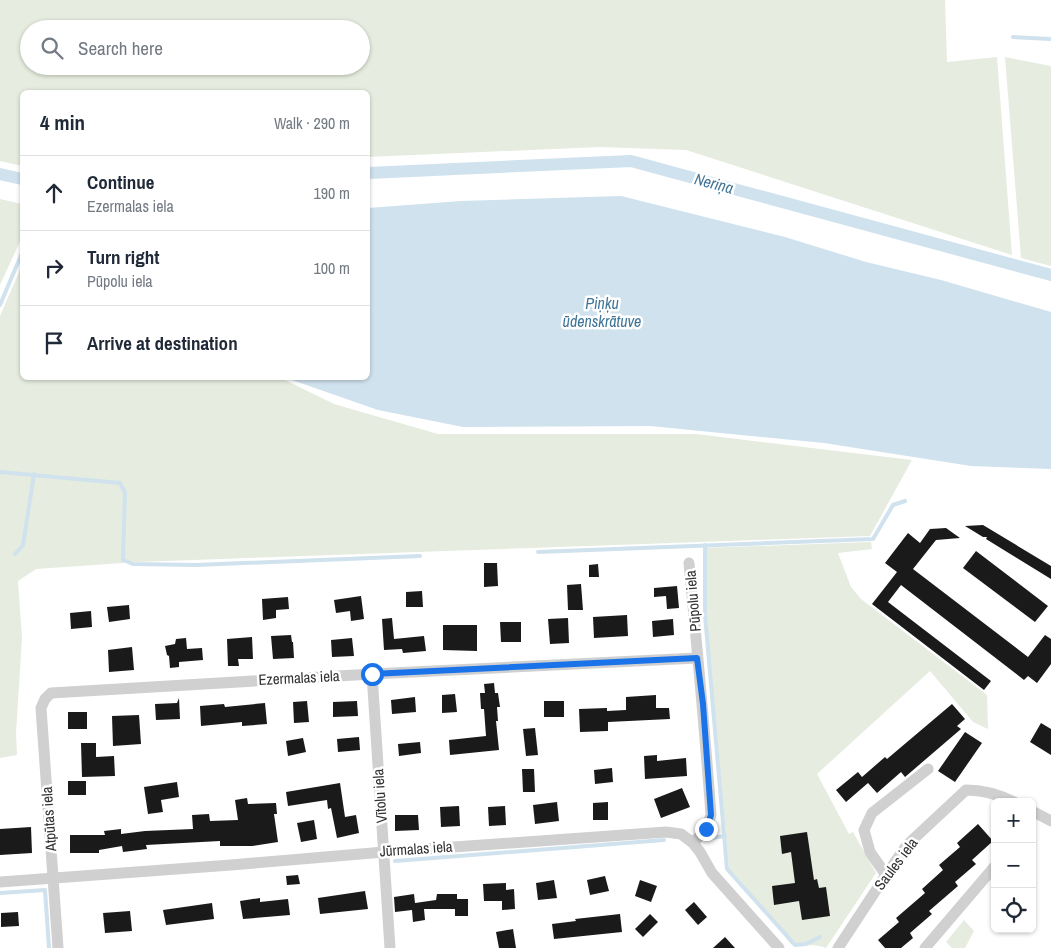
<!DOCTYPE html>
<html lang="en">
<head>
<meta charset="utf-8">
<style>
	body { margin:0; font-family:"Archivo Narrow",sans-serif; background:#f2f2f3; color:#1f2937 }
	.controls { position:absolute; right:15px; bottom:15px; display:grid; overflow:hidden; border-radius:8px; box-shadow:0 1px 4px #0004 }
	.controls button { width:45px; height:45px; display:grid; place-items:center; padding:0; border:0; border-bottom:1px solid #e0e1e3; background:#fff; color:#1f2937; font:25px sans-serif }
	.stop { position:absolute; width:15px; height:15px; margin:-11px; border:4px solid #1a73e8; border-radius:50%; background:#fff }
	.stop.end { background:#1a73e8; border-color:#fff; box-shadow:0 1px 5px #0008 }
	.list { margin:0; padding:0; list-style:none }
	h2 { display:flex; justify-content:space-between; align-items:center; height:65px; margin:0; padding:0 20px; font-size:21px }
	h2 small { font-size:16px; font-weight:400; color:#747a83 }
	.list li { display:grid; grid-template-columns:32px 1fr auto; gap:15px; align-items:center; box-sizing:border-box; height:75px; padding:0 20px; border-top:1px solid #e0e1e3 }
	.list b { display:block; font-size:19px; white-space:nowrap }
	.list p { margin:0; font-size:16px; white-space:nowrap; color:#747a83 }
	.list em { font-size:16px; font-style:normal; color:#747a83 }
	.icon { flex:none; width:28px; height:28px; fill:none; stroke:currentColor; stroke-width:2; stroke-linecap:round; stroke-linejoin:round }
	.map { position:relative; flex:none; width:1051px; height:948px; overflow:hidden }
	.search { position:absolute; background:#fff; box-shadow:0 1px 4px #0004; left:20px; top:20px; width:350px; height:55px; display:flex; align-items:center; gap:12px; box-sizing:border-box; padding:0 18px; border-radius:28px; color:#747a83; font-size:19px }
	.panel { position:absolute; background:#fff; box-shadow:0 1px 4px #0004; left:20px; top:90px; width:350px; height:290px; border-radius:8px }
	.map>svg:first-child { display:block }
</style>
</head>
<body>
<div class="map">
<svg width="1051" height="948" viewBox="0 0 1051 948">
	<rect width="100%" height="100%" fill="#fff"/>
	<g fill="#e6ecdf" fill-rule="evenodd">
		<path d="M0,0h945l2,62 50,-5 15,198 -326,-105 -87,-3 -231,10v-65h-346v74l-22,-5zM29,29h332v37h-332z"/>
		<path d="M1005,57l46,9v200l-30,-8z"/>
		<path d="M0,199l22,5v33l-22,48z"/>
		<path d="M22,265v113h262l1,2 49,24 104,30h258l216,26 -42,76 -733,26 -101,7 -18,12 4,57 -6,95 1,22 -17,3v-442z"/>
		<path d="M871,542l1,7 -34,4 13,34 10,12 126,96 1,34 -15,-7 -43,-51 -113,103 32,60 4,-2 23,41 -50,75c-11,-5 -23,-1 -35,-4l-62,-74 -25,-281 -1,-41z"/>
		<path d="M964,920l10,11 -9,17h-13l-6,-6z"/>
	</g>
	<path fill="#cfe2ee" d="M621,196l164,41 81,25 75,18 110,32v157l-80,-3 -147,-23 -174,-17 -187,1 -85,-17 -86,-30 -1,-2h77v-170l93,-7z"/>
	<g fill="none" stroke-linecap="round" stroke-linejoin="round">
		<g stroke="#cfe2ee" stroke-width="4">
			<path d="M1013,37l38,2"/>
			<path d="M0,305l22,-52"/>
			<path d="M0,472l120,11 5,10 -2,67 10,4 63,1 224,-9"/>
			<path d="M705,545v70l22,254 68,76 11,-1 14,-7"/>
			<path d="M538,552l335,-13 20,-34 12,-4"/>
			<path d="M15,554l8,-9 11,-71"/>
			<path d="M711,838l14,-2"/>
			<path d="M395,861l269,-21"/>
			<path d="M0,893l45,-3 4,58"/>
		</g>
		<g stroke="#cfe2ee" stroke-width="12">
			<path d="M368,173l263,-12 420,114"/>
			<path d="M0,174l22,5"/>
		</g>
	</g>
	<g fill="#1a1a1a">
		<path d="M983,525l68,41v13l-65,-40 1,-2h-4l-18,-11z"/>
		<path d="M946,528l14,10 -24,2 -23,29 115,88 17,-22 6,4v25l-14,19 -9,-7 -4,4 -123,-95 -13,17 103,79 -7,9 -112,-86 25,-32 -12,-9 23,-30 12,10 10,-14z"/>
		<path d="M976,551l72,55 -13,16 -72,-54z"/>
		<path d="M484,563h13l1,23 -14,1z"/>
		<path d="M598,564l1,13h-10v-12z"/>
		<path d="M581,584l2,26h-15l-1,-25z"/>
		<path d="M677,586l2,22 -12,1 -1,-13 -12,1v-9z"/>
		<path d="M422,591l1,16h-17v-15z"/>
		<path d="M361,596l3,23 -13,2 -1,-10 -14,2 -2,-13z"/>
		<path d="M288,597l1,12 -13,1v8l-13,2 -1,-21z"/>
		<path d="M129,605l1,14 -21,3 -2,-15z"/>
		<path d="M91,611l1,16 -21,2 -1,-16z"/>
		<path d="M627,615l1,21 -34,2 -1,-21z"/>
		<path d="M392,618l2,21 30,-3 2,15 -23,2 -1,-4 -18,1 -2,-31z"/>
		<path d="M568,618l1,25 -19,1 -2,-25z"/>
		<path d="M673,619l1,16 -21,2 -1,-16z"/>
		<path d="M500,622h21v20h-20z"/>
		<path d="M443,625h34v26l-34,-1z"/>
		<path d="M291,635l1,7h1l1,16 -21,1 -2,-23z"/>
		<path d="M252,637l1,22h-15l1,7h-11l-1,-27z"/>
		<path d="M186,638l1,11 15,-1 1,12 -24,2v5l-9,1 -1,-12 -2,-1 -2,-9 10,-2 1,-5z"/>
		<path d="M352,638l2,18 -22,1 -1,-17z"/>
		<path d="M132,647l2,23 -25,2 -1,-22z"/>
		<path d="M494,683l1,10h3l2,14h-3l1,14h-2l3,29 -49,5 -1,-15 37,-4 -2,-27h-3l-1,-16h5l-1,-9z"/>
		<path d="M455,694l2,18 -15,1v-18z"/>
		<path d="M656,695v13h13l1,11 -62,3v9l-28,1 -1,-23 28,-1v3l19,-1v-13z"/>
		<path d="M415,697l1,15 -24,2 -1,-14z"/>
		<path d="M179,698l1,21 -24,1 -1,-16 22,-1z"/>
		<path d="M307,701l2,21 -15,1 -1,-21z"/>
		<path d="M357,701l1,15 -25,1v-15z"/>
		<rect x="544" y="701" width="20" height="16"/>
		<path d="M265,703l2,21 -25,2v-4l-41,4 -1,-20 24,-2 1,3z"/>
		<path d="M952,704l13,15 -8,7 4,3 -56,48 -4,-5 -24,21 -9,-10 -22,19 -10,-12 22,-18 4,5 23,-20 2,2z"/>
		<rect x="68" y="712" width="19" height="17"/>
		<path d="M139,715l2,29 -28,2 -1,-30z"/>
		<path d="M1041,723l10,6v26l-21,-13z"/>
		<path d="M535,728l3,27 -12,1 -3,-27z"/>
		<path d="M965,732l17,11 -27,39 -17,-11z"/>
		<path d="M359,737l1,13 -22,2 -1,-13z"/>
		<path d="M303,738l3,14 -18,4 -2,-15z"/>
		<path d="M420,742l1,11 -22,3 -1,-12z"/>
		<path d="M81,743h15v14l18,-1 1,20 -33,1z"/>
		<path d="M657,755v6l29,-3 1,18 -42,3 -1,-23z"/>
		<path d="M612,768l1,14 -18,2 -1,-14z"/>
		<path d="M522,769h12l1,23h-12z"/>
		<rect x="68" y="781" width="18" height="14"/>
		<path d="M177,782l2,15 -18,3 2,12 -15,2 -4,-27z"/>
		<path d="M340,783l5,34 11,-2 3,18 -22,5 -6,-30 -3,1 -1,-9 -39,6 -2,-14z"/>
		<path d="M682,788l8,19 -29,11 -7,-19z"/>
		<path d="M247,798l1,6 28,-1 1,11h-3l4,28 -26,4h-32v-5l-74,4 1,4 -24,3 -1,-6 -23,4v3h-29v-18h35l-1,-4 17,-2v5l24,-3 48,-2 -1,-14 17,-1 1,7 28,-1 -3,-20z"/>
		<path d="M557,802l2,19 -24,3 -2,-19z"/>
		<path d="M608,802v18h-15v-17z"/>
		<path d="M459,806l1,20 -19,1 -1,-20z"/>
		<path d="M505,806l1,19 -17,1 -1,-19z"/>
		<path d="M395,815h23l1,15 -24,1z"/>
		<path d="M314,820l3,19 -16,3 -4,-19z"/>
		<path d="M978,824l15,17 -21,19 4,4 -21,18 3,4 -29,25 3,3 -22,19 3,5 -12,10h-16l-7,-8 21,-18 -3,-4 29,-25 -3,-4 21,-19 -4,-5 21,-18 -3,-4z"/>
		<path d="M31,827l1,26 -32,2v-26z"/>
		<path d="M807,832l7,48 3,-1 2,9 7,-1 4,29 -28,4 -3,-19 -25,4 -2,-19 23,-3 -4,-31 -9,2 -2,-18z"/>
		<path d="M298,875l2,9 -13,1 -1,-9z"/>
		<path d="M605,876l4,15 -19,4 -3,-15z"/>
		<path d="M554,880l3,18 -19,2 -2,-17z"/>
		<path d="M640,880l17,6 -6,16 -16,-6z"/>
		<path d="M506,883v7l8,-1 1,20 -13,1v-9h-18l-1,-17z"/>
		<path d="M365,891l3,18 -48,5 -2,-16z"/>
		<path d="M414,894l1,9 21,-3 1,-6h20v5h11v17h-13v-7h-31l1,11 -12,2 -1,-12 -17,2 -1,-15z"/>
		<path d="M260,898v4l28,-3 2,16 -47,4 -3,-18z"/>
		<path d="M694,902l13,15 -9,8 -13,-15z"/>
		<path d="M212,903l2,16 -48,6 -3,-15z"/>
		<path d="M130,911l2,20 -27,2 -2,-20z"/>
		<path d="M18,912l1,14 -18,1v-14z"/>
		<path d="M620,914l2,18 -68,7 -2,-15 24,-3 -1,-2z"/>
		<path d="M650,914l8,8 -15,15 -8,-8z"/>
		<path d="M513,929l3,19h-17l-3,-16z"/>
		<path d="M725,937l10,11h-22z"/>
	</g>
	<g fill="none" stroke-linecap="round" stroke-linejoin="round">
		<g stroke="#d0d0d0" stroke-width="11">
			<path d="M689,563c8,84 16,168 22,252l-5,14 -13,14"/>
			<path d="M372,674l18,274"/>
			<path d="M1032,811l19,10"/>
			<path d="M886,875l-16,-23 -6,-22 8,-17 56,-44"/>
			<path d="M0,882l231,-17 153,-13 282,-20 15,2 12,9 7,9 12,21 67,75"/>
			<path d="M58,948l-17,-240 4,-9 6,-6 321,-19 325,-16"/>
			<path d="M838,948l48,-73 21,-30 59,-55c18,0 32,4 48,12"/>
			<path d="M925,948l70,-82"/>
		</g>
	</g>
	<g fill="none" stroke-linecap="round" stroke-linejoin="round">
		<path stroke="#1a73e8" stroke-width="6" d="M372,674l325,-16 6,46 8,111 -5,14"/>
	</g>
	<g text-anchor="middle" stroke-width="5" stroke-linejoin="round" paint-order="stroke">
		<g font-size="15" fill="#333" stroke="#fff">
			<text transform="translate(693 601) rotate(-95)" y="5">Pūpolu iela</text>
			<text transform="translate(299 678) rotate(-3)" y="5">Ezermalas iela</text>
			<text transform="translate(380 796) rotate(-94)" y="5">Vītolu iela</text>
			<text transform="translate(49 819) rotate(-94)" y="5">Atpūtas iela</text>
			<text transform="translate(416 849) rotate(-4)" y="5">Jūrmalas iela</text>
			<text transform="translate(896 864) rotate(-53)" y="5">Saules iela</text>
		</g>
		<g font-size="16" font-style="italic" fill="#3f7597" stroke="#fff">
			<text transform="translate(714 183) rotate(15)" y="6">Neriņa</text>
			<text x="602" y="309">Piņķu<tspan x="602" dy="18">ūdenskrātuve</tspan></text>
		</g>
	</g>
</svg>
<div class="controls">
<button>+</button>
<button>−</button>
<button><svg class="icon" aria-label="locate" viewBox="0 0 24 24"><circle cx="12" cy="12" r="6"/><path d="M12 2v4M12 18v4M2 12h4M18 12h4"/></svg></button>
</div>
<div class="stop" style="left:372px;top:674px"></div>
<div class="stop end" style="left:706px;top:829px"></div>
<div class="search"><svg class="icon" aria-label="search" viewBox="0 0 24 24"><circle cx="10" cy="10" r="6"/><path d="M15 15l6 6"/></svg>Search here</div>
<section class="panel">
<h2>4 min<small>Walk · 290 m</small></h2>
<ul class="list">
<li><svg class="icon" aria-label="ahead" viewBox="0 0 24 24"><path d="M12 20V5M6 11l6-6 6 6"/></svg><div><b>Continue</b><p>Ezermalas iela</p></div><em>190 m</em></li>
<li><svg class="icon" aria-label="right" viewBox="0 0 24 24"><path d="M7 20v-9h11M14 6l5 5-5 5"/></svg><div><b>Turn right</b><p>Pūpolu iela</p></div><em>100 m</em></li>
<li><svg class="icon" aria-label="arrive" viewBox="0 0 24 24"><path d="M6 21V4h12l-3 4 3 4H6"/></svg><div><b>Arrive at destination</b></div></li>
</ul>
</section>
</div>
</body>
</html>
